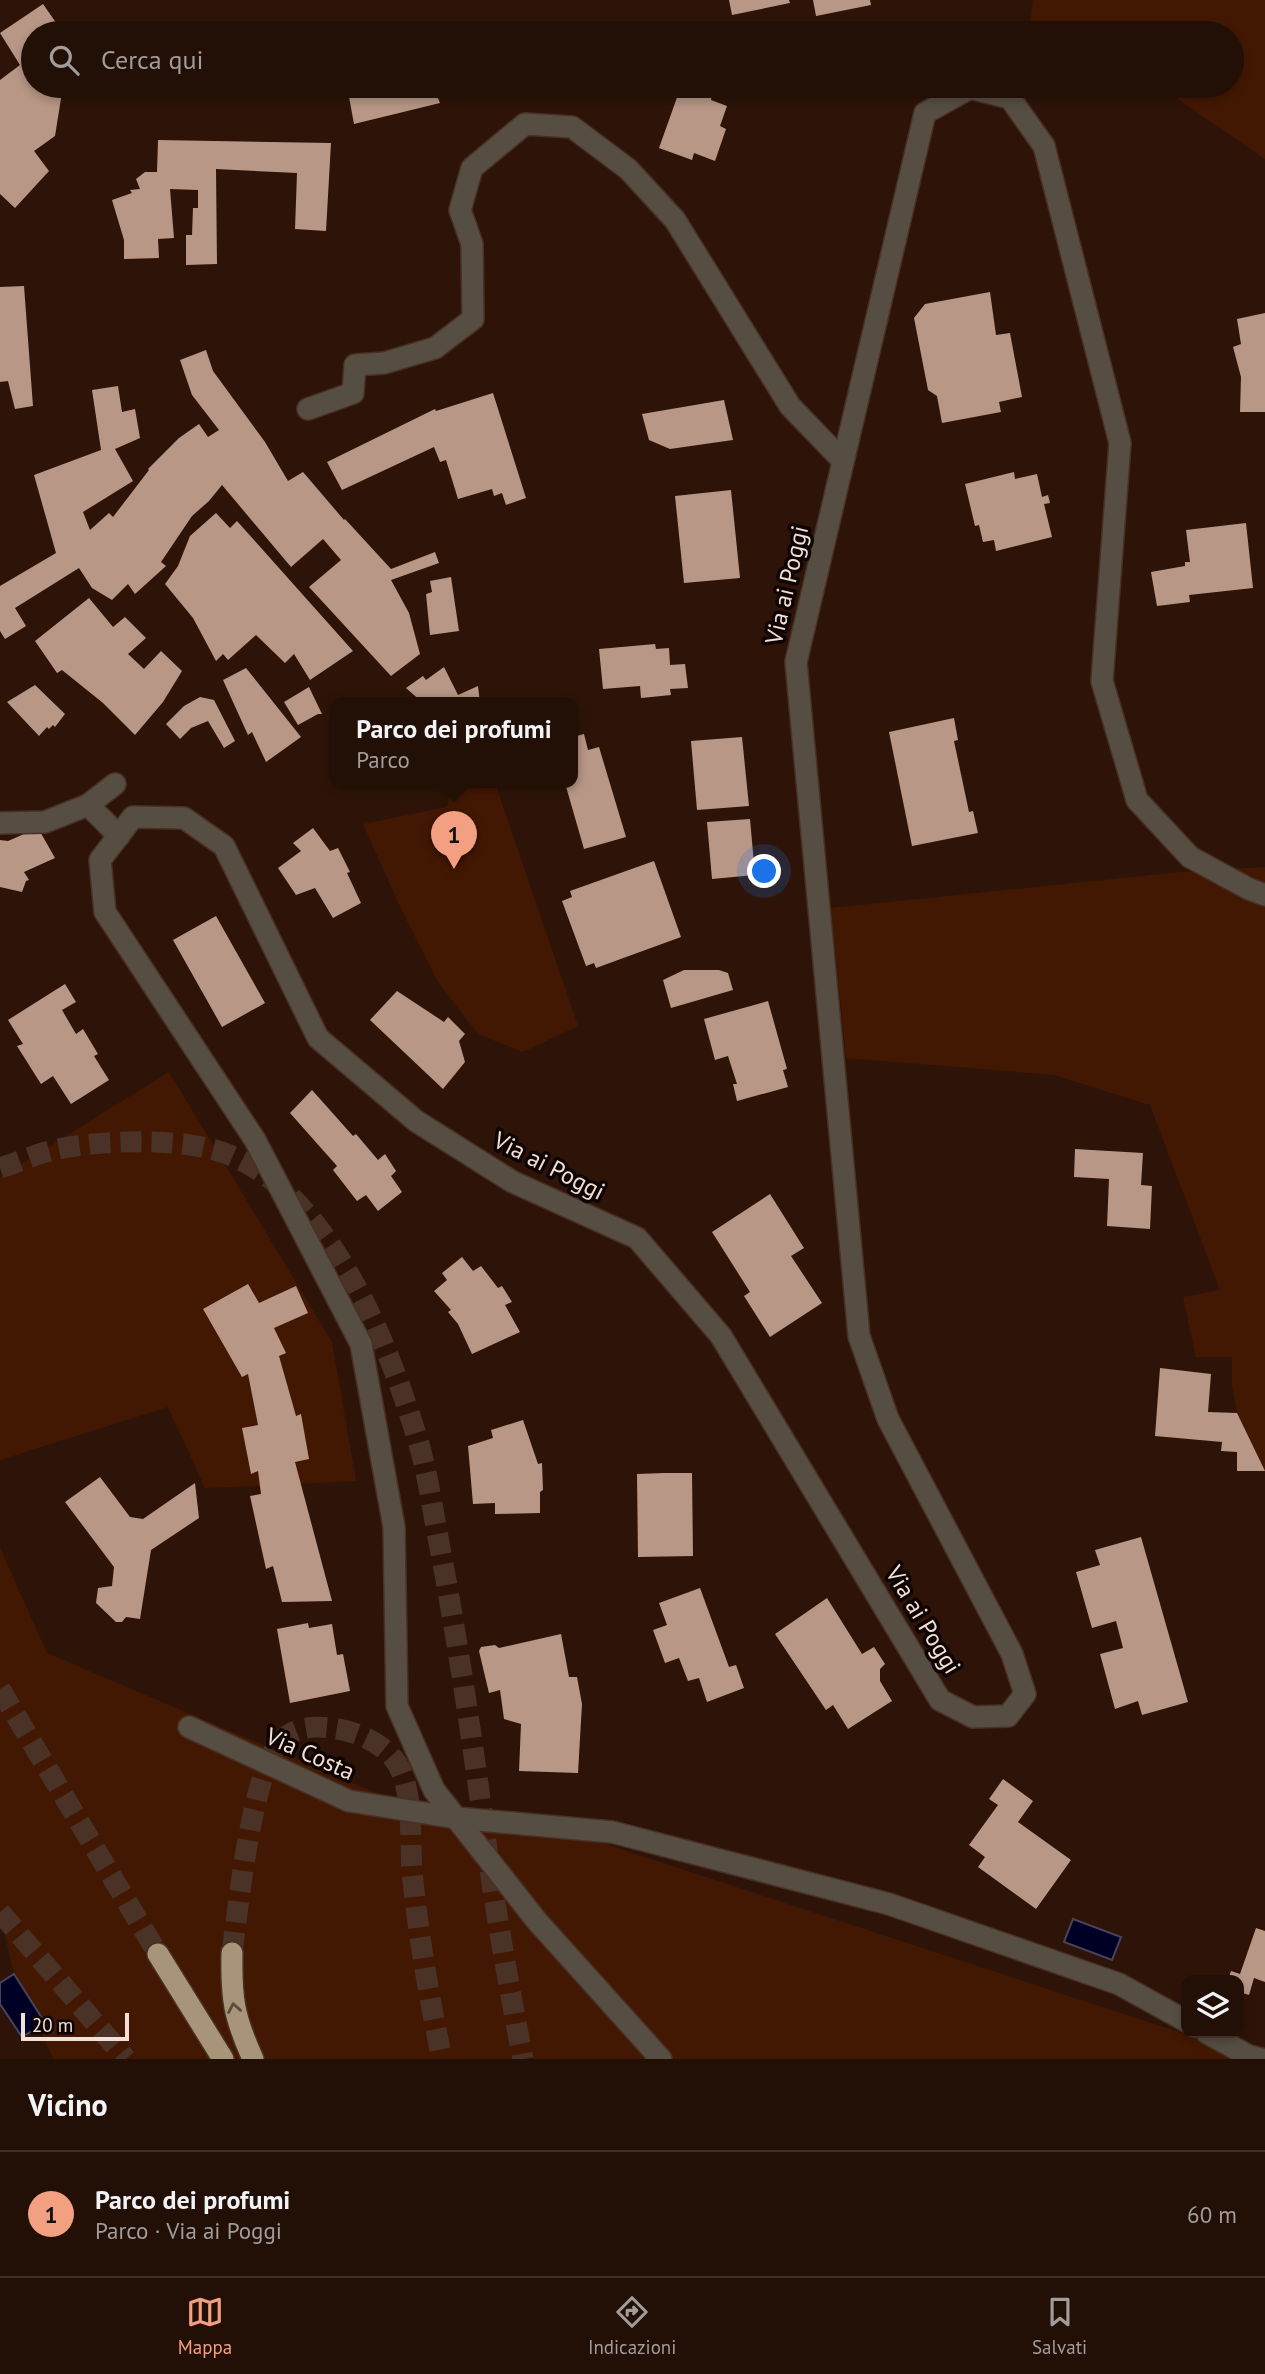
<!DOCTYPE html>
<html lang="it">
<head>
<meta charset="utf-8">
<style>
	body { margin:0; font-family:"PT Sans",sans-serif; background:#2a1810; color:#f1f3f6 }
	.controls { position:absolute; right:21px; bottom:21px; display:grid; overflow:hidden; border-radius:14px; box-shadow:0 4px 10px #0003 }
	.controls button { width:63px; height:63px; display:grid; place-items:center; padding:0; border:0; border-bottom:2px solid #3f2f28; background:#220f06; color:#f1f3f6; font:35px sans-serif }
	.scale { position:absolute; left:21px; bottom:18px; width:108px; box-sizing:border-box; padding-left:7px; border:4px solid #f2dfd7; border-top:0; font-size:19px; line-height:24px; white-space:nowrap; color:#f2dfd7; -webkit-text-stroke:5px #0e0402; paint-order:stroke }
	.you { position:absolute; left:765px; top:872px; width:24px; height:24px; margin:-18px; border:5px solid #fff; border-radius:50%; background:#1a73e8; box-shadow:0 0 0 10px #1a73e833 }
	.badge { display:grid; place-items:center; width:46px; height:46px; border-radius:50%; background:#f2a081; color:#111; font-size:23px; font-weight:700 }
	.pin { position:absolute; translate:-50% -58px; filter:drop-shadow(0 2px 4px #0008) }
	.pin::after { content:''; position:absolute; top:37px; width:24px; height:21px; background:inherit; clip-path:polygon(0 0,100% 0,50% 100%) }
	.popup { position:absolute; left:330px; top:697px; width:248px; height:91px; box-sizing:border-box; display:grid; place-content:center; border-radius:14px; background:#220f06; filter:drop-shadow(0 2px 5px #0005); font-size:23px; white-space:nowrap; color:#a29c9b }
	.popup b { font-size:26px; color:#f1f3f6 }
	.popup::after { content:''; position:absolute; left:50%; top:100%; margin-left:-14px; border:14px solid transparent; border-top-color:#220f06 }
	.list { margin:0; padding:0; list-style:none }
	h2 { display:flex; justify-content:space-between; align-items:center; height:91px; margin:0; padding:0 28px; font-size:30px }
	h2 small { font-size:23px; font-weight:400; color:#a29c9b }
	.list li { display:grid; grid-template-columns:46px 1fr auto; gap:21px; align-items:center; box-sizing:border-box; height:126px; padding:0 28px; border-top:2px solid #3f2f28 }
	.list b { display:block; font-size:26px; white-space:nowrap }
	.list p { margin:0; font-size:23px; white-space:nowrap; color:#a29c9b }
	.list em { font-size:23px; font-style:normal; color:#a29c9b }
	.icon { flex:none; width:38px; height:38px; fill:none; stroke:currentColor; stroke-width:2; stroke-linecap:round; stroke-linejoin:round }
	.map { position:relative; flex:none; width:1265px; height:2059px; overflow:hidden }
	.search { position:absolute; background:#220f06; box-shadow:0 4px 10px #0003; left:21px; right:21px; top:21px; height:77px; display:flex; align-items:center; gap:18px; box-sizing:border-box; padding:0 24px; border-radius:38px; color:#a29c9b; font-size:26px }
	.sheet { height:217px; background:#220f06 }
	nav { display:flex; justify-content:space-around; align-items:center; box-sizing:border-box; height:98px; border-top:2px solid #3f2f28; background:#220f06; font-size:19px; color:#a29c9b }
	nav a { display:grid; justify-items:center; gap:4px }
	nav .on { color:#f2a081 }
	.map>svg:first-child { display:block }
</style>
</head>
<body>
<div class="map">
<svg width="1265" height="2059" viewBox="0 0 1265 2059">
	<rect width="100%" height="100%" fill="#2e1408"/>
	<g fill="#431802">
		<path d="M1033,0h232v159l-106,-73h73v-53h-203z"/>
		<path d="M452,783h43l83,243 -55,26 -45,-18 -40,-52 -35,-69 -40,-89 84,-17z"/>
		<path d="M1265,867v605l-28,-59 -5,-26v-30h-36l-13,-60 37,-7 -70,-185 -96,-30 -208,-17 -15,-150 351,-36z"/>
		<path d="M169,1072l163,270 24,139 -151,7 -37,-81 -168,53v-283z"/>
		<path d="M0,1548l47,105 395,168 163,23 656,215h-1208l-42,-96 -11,-53z"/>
	</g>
	<g fill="#000027" stroke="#49435c" stroke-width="2">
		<path d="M1073,1919l48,18 -9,23 -48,-18z"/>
		<path d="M14,1974l31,49 -23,14 -22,-33v-21z"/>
	</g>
	<g fill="#b89786">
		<path d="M729,0h60l1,3 -58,12z"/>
		<path d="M813,0h57l1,5 -55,11z"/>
		<path d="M43,4l16,23 5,-5 8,11h-39v53h30l-8,50 -21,15 15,20 -34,37 -15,-14v-114l20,-15 -20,-32z"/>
		<path d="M347,86h102l1,3 -14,4 4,10 -86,21z"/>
		<path d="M680,89l15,5 2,-5 15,5 -1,6 16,6 -7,20 6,3 -11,32 -21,-8 -2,7 -33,-12z"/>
		<path d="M158,140l173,3 -5,88 -31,-2 2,-56 -81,-4 1,95 -31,1v-30h6l1,-27h5v-18l-28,-1 4,49 -16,1 1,19 -35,1v-19l-12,-40 20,-7 -2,-3 10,-1 -4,-10 9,-7h12z"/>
		<path d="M24,286l9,120 -18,3 -7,-28 -8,1v-95z"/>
		<path d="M990,292l6,43 14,-2 12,64 -23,5 2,10 -59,11 -5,-27 -9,-6 -14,-72 11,-14z"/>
		<path d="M1265,313v99h-25l1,-35 -8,-30 8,-3 -4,-25z"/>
		<path d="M206,350l7,21 52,71 23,39 15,-9 41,48 1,-1 46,50 44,-17 4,11 -48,17 18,33 11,41 -29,22 -82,-89 32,-27 -18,-21 -32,28 -69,-82 -13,16 -17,15 -31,46 5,4 -31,28 -7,-10 -16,16 -20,-12 -13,-20 -64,40 11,18 -21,13 -5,-8v-45l56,-33 -22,-78 67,-25 -9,-60 26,-4 4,26 13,-3 5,29 -25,11 18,32 -50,31 7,18 19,-17 4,4 36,-47 -1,-1 31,-31 20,-14 9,13 11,-7 -27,-35 -12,-35z"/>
		<path d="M493,393l33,105 -20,7 -4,-12 -8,3 -2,-7 -34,10 -12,-39 -6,2 -6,-15 -92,43 -15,-28 108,-53 1,2z"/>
		<path d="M724,400l9,40 -63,9 -21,-9 -7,-26z"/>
		<path d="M1014,472l1,7 22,-5 5,23 6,-2 2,8 -6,1 8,33 -56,14 -2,-11 -11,2 -4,-17 -4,1 -10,-42z"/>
		<path d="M731,490l9,88 -56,5 -9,-87z"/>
		<path d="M216,513l14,15 7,-7 116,130 -43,29 -16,-26 -9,9 -29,-28 -28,25 -5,-6 -7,7 -23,-43 -28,-34 13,-18 12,-30z"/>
		<path d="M1246,523l7,65 -64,7 1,7 -33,4 -6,-34 34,-6v-4h5l-4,-32z"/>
		<path d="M451,577l8,54 -29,4 -4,-41 6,-2 -2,-11z"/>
		<path d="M89,598l24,29 12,-10 21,21 -18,16 16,15 17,-18 21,20 -19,31 -28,33 -32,-32 -41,-33 -5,3 -22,-32z"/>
		<path d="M655,644l1,5 13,-1 1,17 15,-1 3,24 -18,1 1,6 -30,3 -1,-12 -37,3 -4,-40z"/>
		<path d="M444,667l14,28 20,-9 2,17h-57l-17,-15 17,-12 3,4z"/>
		<path d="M246,668l55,69 -35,25 -14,-30 -4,3 -25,-55z"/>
		<path d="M35,685l30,29 -10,13 -2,-2 -4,4 -2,-2 -8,9 -32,-34z"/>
		<path d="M309,687l13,27h-4l-20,11 -14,-23z"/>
		<path d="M200,697l14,3 21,41 -11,7 -16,-27 -17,7 -11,11 -14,-15 18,-18z"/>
		<path d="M954,718l4,22 -4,1 15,71 4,-1 5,22 -66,13 -23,-114z"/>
		<path d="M584,734l4,16 11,-3 27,90 -42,12 -19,-66h8v-46z"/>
		<path d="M742,737l7,69 -52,4 -6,-69z"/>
		<path d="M750,819l5,56 -43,4 -5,-57z"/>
		<path d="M38,828l17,30 -31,14 5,8 -3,1 -4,11 -22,-5v-47l8,1z"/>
		<path d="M313,828l17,23 8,-3 12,24 -3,1 14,30 -28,15 -18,-30 -19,7 -18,-27 23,-17 -8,-8z"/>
		<path d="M654,861l27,76 -85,31 -2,-5 -8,3 -24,-65 10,-4 -2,-6z"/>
		<path d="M216,916l49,87 -43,24 -49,-87z"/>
		<path d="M684,970h35l9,3 5,17 -62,18 -8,-28z"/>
		<path d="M65,984l11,18 -14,8 14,24 7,-5 15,25 -4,2 15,24 -38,24 -18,-28 -12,8 -24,-38 6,-2 -15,-24z"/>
		<path d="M397,991l47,31 4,-5 17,17 -6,7 6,21 -22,27 -73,-69z"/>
		<path d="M768,1001l19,68 -4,1 5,17 -51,14 -4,-17h4l-9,-28 -13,4 -11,-41z"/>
		<path d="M312,1090l41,46 3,-2 22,26 7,-6 11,17 -5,5 11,16 -24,19 -12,-16 -9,6 -24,-31 4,-4 -47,-53z"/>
		<path d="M1075,1149l68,4 -2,32 11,1 -2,43 -43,-3 2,-47 -35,-2z"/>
		<path d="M770,1194l34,54 -13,8 31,47 -52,34 -26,-41 6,-4 -38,-60z"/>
		<path d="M462,1257l11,14 8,-5 17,22 4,-2 10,16 -7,3 15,27 -48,22 -14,-30 -10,-12 3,-2 -17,-19 13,-11 -5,-7z"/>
		<path d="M248,1284l11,19 37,-17 12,27 -34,15 12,25 -7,3 17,60 5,-2 8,45 -14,3 37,139 -50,1 -9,-36 -7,3 -16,-73 11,-2 -3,-23 -7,3 -9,-46 16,-3 -10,-51 -6,3 -39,-68z"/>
		<path d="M1160,1368l51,6 -3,38 29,1 28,58h-28v-19l-16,-1 1,-9 -67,-6z"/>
		<path d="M523,1420l15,44 4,-1 1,27 -3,2v21l-45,1v-11l-22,1 -5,-58 25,-8 -2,-8z"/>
		<path d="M664,1473h28l1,83 -55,1 -1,-83z"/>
		<path d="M100,1477l30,40 13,2 52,-36 4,35 -48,32 -11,69 -14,-2 -4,5h-6l-20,-19 2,-15 14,-2 2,-19 -49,-65z"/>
		<path d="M1141,1537l47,165 -46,13 -4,-14 -23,8 -15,-55 23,-6 -7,-27 -24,7 -16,-56 24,-7 -5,-15z"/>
		<path d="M700,1588l29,79 7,-2 8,23 -37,14 -8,-24 -11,3 -9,-23 -14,5 -12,-33 14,-5 -8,-22z"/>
		<path d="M827,1598l35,56 12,-7 11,17 -5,5v12l12,20 -44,28 -15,-24 -7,5 -51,-76z"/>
		<path d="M308,1623l1,5 23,-4 5,31 6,-1 7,37 -60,12 -13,-74z"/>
		<path d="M561,1634l8,43h8l5,27 -4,69 -59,-2 2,-47 -17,-5 -4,-29 -11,3 -10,-42 2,-4 14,-2 4,3z"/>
		<path d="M1003,1779l30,22 -15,21 53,38 -35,49 -58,-42 7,-10 -16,-12 29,-40 -9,-6z"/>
		<path d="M1256,1928l9,3v51l-11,-4 -5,17 -10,-3v-12h-11l3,-9 9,3z"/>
	</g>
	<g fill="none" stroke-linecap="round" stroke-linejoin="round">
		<g stroke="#4b3227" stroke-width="21" stroke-dasharray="21 10" stroke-linecap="butt">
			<path d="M0,1168c19,-6 38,-15 58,-19 46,-9 125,-12 169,5 101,39 159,184 189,280 12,38 17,80 25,119 18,96 32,193 45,289 10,73 23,145 37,217"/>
			<path d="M0,1689l158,265"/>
			<path d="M0,1912l126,147"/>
			<path d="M232,1953c6,-44 20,-188 51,-214 16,-15 39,-13 60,-9 22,5 48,18 58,41 12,27 9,70 11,100 6,63 17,126 30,188"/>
		</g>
		<defs>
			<g id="minor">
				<path d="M308,409l45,-16 2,-28 29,-2 51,-15 38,-29 -1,-75 -12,-34 12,-42 53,-44 47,3 56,42 47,51 115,186 53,55"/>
				<path d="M88,805l31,31"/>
				<path d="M0,823l45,-1 43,-17 27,-21"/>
				<path d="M189,1727l160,74 107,17 156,14 277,72 230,80 67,37"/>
				<path d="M1207,2033l42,23 12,3"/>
				<path d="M661,2059l-125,-139 -102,-130 -37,-84 -3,-179 -33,-183 -106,-204 -150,-228 -5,-52 33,-43 51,1 40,28 94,192 98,83 97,61 124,56 84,98 219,364 33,17 35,-1 17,-22 -13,-40 -124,-235 -29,-83 -63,-674 129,-549 45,-25 40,10 34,48 76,297 -18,238 35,119 53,57 59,32 16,6"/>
			</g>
			<g id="highway">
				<path d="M232,1953c-1,46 2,64 21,106"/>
				<path d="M158,1954l65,105"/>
			</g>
		</defs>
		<use href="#minor" stroke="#493025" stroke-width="24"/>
		<use href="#highway" stroke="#493025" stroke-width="24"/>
		<use href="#minor" stroke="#574e43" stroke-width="21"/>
		<use href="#highway" stroke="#a89478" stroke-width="21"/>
	</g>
	<defs><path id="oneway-chevron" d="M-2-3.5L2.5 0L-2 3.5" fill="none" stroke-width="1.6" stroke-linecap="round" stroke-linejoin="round" transform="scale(1.75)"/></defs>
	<use stroke="#5b4c3d" href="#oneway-chevron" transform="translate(234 2008) rotate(-100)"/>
	<g text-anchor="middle" stroke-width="7" stroke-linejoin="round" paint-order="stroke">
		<g font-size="24" fill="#f2dfd7" stroke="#0e0402">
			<text transform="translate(787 585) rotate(-77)" y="8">Via ai Poggi</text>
			<text transform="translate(549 1166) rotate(27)" y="8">Via ai Poggi</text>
			<text transform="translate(923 1620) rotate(59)" y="8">Via ai Poggi</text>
			<text transform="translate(310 1754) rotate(24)" y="8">Via Costa</text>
		</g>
	</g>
</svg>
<div class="controls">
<button><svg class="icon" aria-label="layers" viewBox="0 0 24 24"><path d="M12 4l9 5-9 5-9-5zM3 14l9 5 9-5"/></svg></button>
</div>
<div class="scale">20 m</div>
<div class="you"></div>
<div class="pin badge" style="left:454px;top:869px">1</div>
<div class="popup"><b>Parco dei profumi</b>Parco</div>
<div class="search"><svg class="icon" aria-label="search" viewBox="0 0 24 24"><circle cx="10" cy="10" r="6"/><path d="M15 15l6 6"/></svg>Cerca qui</div>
</div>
<section class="sheet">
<h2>Vicino<small></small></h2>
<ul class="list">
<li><span class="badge">1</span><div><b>Parco dei profumi</b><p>Parco · Via ai Poggi</p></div><em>60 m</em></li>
</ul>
</section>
<nav>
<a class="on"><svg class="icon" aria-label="map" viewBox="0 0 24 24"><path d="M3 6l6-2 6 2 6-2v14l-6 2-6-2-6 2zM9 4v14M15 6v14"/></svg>Mappa</a>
<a><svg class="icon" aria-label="directions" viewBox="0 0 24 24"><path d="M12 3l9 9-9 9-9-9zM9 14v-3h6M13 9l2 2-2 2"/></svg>Indicazioni</a>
<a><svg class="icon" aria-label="saved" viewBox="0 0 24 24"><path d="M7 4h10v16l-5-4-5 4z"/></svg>Salvati</a>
</nav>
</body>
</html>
